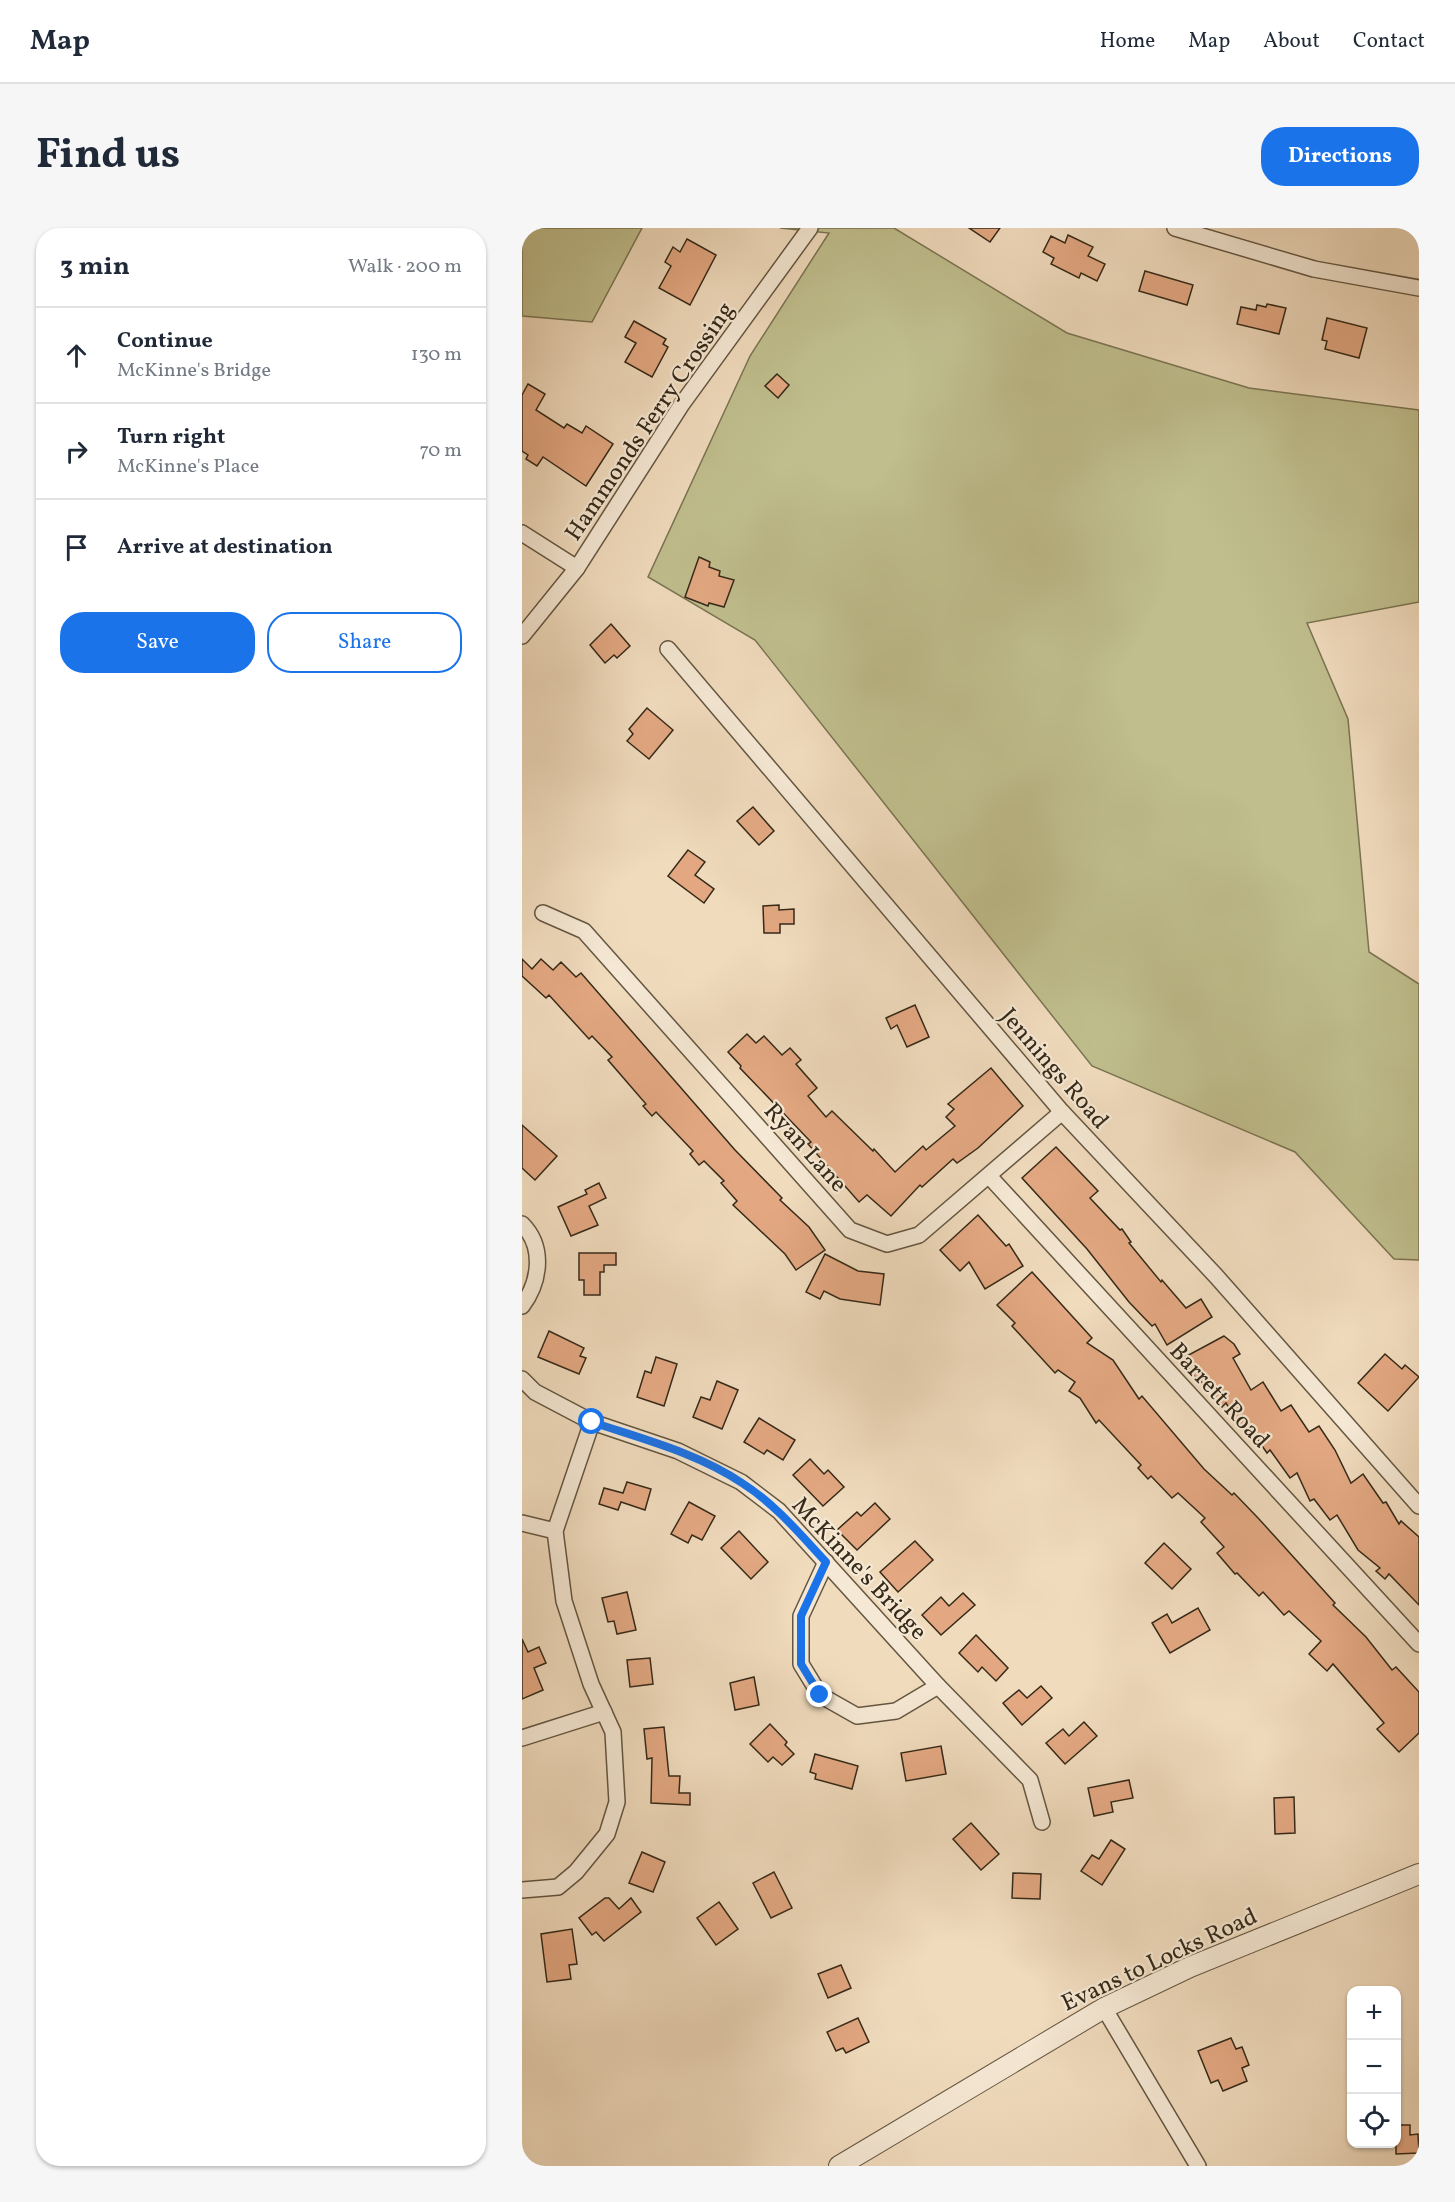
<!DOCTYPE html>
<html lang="en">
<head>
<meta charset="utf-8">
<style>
	body { margin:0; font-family:Vollkorn,serif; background:#f6f6f7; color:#1f2937 }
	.controls { position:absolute; right:18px; bottom:18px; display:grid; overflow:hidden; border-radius:12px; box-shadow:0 2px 4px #0004 }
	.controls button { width:54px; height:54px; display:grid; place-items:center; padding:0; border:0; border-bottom:2px solid #e0e1e3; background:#fff; color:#1f2937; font:30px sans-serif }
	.stop { position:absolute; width:18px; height:18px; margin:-14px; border:4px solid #1a73e8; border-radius:50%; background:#fff }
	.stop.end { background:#1a73e8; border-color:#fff; box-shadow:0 2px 6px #0008 }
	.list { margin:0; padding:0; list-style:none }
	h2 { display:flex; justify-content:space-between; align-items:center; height:78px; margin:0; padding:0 24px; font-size:26px }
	h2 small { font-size:20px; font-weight:400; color:#747a83 }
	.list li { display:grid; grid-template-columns:39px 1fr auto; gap:18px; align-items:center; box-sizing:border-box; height:96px; padding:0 24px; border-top:2px solid #e0e1e3 }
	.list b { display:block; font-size:22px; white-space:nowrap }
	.list p { margin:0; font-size:20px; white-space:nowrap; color:#747a83 }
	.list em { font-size:20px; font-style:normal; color:#747a83 }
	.actions { display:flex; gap:12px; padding:18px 24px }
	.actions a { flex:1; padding:14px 0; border:2px solid #1a73e8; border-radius:24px; text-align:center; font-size:21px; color:#1a73e8 }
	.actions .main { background:#1a73e8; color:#fff }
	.icon { flex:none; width:33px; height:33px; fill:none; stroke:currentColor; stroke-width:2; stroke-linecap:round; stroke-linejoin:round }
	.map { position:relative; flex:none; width:897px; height:1938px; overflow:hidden; border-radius:24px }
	header { display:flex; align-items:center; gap:36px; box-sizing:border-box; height:84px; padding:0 30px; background:#fff; border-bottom:2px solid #e0e1e3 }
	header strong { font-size:28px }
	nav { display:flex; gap:33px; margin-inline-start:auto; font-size:21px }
	.intro { display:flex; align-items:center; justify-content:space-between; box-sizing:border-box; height:144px; padding:0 36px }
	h1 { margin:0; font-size:42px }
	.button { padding:15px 27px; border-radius:24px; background:#1a73e8; color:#fff; font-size:21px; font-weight:700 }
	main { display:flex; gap:36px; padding:0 36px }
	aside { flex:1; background:#fff; border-radius:24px; box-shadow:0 2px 4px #0004 }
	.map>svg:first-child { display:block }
</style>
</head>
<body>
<header>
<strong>Map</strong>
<nav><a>Home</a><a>Map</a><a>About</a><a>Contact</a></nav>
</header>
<div class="intro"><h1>Find us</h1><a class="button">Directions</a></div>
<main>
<aside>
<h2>3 min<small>Walk · 200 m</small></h2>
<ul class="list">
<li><svg class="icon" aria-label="ahead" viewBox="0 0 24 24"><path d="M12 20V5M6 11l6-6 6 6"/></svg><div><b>Continue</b><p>McKinne's Bridge</p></div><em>130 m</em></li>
<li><svg class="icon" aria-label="right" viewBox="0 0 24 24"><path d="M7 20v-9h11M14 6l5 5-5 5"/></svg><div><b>Turn right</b><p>McKinne's Place</p></div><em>70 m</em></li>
<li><svg class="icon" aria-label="arrive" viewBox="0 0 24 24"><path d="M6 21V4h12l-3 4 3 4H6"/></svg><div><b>Arrive at destination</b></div></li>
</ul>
<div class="actions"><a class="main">Save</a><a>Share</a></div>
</aside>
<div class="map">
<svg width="897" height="1938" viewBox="0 0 897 1938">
	<rect width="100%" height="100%" fill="#f0dbbd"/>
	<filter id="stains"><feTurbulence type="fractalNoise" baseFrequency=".00333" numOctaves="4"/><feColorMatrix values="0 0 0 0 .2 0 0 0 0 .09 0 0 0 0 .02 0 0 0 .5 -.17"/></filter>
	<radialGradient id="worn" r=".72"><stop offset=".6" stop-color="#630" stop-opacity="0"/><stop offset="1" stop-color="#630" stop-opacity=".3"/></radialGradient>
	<g fill="#c0be8d" stroke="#7a7452" stroke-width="1.5">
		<path d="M0,0h120l-50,94 -70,-6z"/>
		<path d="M258,0h114l173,105 182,55 170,22v192l-112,21 41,96 21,233 50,32v276l-25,-1 -99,-107 -203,-86 -337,-426 -107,-63 102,-221 79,-123z"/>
	</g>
	<g fill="#e3a882" stroke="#352918" stroke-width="1.5">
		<path d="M447,0h31l-10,14z"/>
		<path d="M546,7l25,12 -5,9 17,8 -8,17 -16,-8 -2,5 -28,-14 3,-6 -11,-6 8,-16 14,7z"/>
		<path d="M165,11l29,16 -26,50 -31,-17 12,-22 -6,-4 8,-15 7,5z"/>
		<path d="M623,43l48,14 -6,20 -48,-14z"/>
		<path d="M745,76l19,4 -7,26 -42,-10 4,-17 15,3 1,-5 9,2z"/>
		<path d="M805,90l40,10 -8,30 -34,-9 2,-8 -5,-1z"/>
		<path d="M112,93l32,18 -3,5 5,3 -16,30 -27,-15 11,-19 -11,-6z"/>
		<path d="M255,146l12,11 -11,13 -13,-12z"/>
		<path d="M6,156l17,10 -9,16 28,18 3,-4 15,9 4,-7 27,18 -27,42 -43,-29 -6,9 -11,-7 2,-4 -6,-4v-56z"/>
		<path d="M177,329l11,5 -1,5 11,4 -1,5 15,4 -10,27 -15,-4 -1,3 -23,-9z"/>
		<path d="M89,396l19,22 -13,12 -3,-3 -9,8 -15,-18z"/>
		<path d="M125,480l26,22 -24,29 -22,-18 6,-7 -4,-5z"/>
		<path d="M231,579l21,24 -15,14 -22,-24z"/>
		<path d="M166,622l17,12 -10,13 19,14 -10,14 -36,-27z"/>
		<path d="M257,677v5l15,-1v15h-14v9h-16l-1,-27z"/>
		<path d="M0,731l10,10 9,-10 12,11 8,-8 15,15 5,-4 154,177 47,48 -2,2 29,27 16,23 -29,20 -11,-16 -52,-49 4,-4 -16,-18 3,-2 -20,-20 -5,4 -9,-11 3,-3 -37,-39 -4,4 -9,-10 3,-2 -38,-44 4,-3 -20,-21 -3,3 -40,-44 -3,3 -24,-22z"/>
		<path d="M393,777l14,32 -22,10 -10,-22 -6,4 -5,-11z"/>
		<path d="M225,806l9,9 8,-7 18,19 8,-7 11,12 -5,4 21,24 -9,8 18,21 6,-6 41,40 1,-2 21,23 28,-26 3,4 29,-24 -9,-9 8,-8 -6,-5 43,-36 32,38 -45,42 -21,15 -4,-4 -31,28 -2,-2 -29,31 -24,-21 -8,7 -51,-58 3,-2 -71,-74 1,-2 -13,-14z"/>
		<path d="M0,897l35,31 -22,24 -13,-12z"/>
		<path d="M534,919l42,44 -8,7 30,32 2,-1 9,13 -2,1 32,39 1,-2 24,28 15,-9 11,18 -45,28 -12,-21 -3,2 -23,-24 -42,-53 -65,-71z"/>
		<path d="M77,955l7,15 -17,8 9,19 -27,11 -13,-29 29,-13 -2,-4z"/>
		<path d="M456,987l28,31 3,-2 14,22 -38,23 -16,-27 -9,9 -20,-21z"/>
		<path d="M57,1025h37v12h-12v7h-4v23h-16v-15h-5z"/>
		<path d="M303,1026l33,17 26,3 -4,31 -40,-6 -16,-8 -4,8 -14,-7z"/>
		<path d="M510,1044l60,66 -5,5 26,17 26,39 3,-3 62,73 28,26 2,-2 25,26 76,84 -2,2 33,32 26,33 4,-3 23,25v41l-20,19 -22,-23 7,-6 -51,-59 -6,7 -18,-17 12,-13 -32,-30 -5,4 -21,-23 -4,4 -22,-23 -2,1 -18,-21 7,-6 -23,-25 4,-4 -27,-25 -6,5 -21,-22 -3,3 -10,-11 3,-3 -42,-45 -3,3 -16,-25 -11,-7 6,-9 -17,-12 -3,3 -43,-47 3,-3 -18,-18z"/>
		<path d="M27,1103l35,17 -4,8 6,2 -7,16 -41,-17z"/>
		<path d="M702,1108l10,8 6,10 -7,4 18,32 12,-8 18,29 10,-6 18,27 10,-6 16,24 16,33 12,-9 20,29 3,-1 13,22 2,-3 18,16v68l-30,-31 -4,5 -9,-8 4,-3 -22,-18 -21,-35 -7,5 -16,-21 -4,2 -13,-28 -7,5 -20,-28 -3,3 -18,-26 -6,3 -17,-27 -4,4 -6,-5 -8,-14 -16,-14 -9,-16z"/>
		<path d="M863,1126l17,15 3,-4 14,12 -31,34 -30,-28z"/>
		<path d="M134,1129l21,7 -13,42 -27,-9 8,-26 6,2z"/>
		<path d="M195,1153l21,9 -16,39 -29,-12 8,-20 9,3z"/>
		<path d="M237,1190l36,22 -12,20 -16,-10 -3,4 -20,-12z"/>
		<path d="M288,1231l14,15 4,-4 16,17 -21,19 -30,-31z"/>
		<path d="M105,1254l24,7 -6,21 -24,-8 -3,8 -19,-6 5,-16 19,5z"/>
		<path d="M167,1274l26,14 -13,24 -10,-5 -4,8 -17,-9z"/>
		<path d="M353,1275l15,16 -33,31 -20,-20 20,-18 4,4z"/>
		<path d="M217,1303l29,31 -17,17 -30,-31z"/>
		<path d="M393,1313l18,19 -35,32 -18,-20z"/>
		<path d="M642,1315l27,26 -19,20 -27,-26z"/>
		<path d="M105,1364l9,38 -19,4 -3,-13 -6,1 -6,-24z"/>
		<path d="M441,1365l12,12 -34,30 -19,-20 19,-18 8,9z"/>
		<path d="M676,1380l12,22 -40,23 -18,-30 15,-9 5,9z"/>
		<path d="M454,1407l32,33 -12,13 -14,-14 -4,5 -19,-19z"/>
		<path d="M0,1411l6,13 11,-5 7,16 -12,5 9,22 -21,9z"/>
		<path d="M128,1430l3,26 -23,3 -3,-27z"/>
		<path d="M232,1449l5,28 -24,5 -5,-27z"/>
		<path d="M519,1458l11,12 -30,27 -19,-22 16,-13 8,8z"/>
		<path d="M562,1494l13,14 -32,28 -19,-21 17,-14 6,7z"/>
		<path d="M248,1496l17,18 -2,3 9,9 -12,11 -9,-8 -5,5 -18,-18z"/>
		<path d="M142,1499l5,49h11l-1,17h11v12l-39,-2 1,-45 -5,1 -3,-30z"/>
		<path d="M419,1518l5,28 -40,7 -5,-28z"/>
		<path d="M293,1526l43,12 -6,23 -37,-10 1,-5 -6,-2z"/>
		<path d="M607,1552l4,18 -22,4 2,10 -19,4 -6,-28z"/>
		<path d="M772,1569l1,36 -20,1 -1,-36z"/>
		<path d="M449,1595l28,31 -18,16 -28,-31z"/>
		<path d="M589,1612l14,9 -23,36 -21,-14 11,-16 7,4z"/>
		<path d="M120,1624l23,10 -12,30 -24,-9z"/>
		<path d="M252,1644l18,36 -21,10 -18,-35z"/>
		<path d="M491,1645l28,1 -1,25 -28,-1z"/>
		<path d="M83,1670h4l10,11 12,-11 10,14 -37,29 -8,-9 -4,3 -13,-17z"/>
		<path d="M197,1674l19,27 -22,16 -19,-27z"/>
		<path d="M50,1701l5,35 -8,1 2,14 -24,3 -6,-48z"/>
		<path d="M319,1737l10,23 -23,10 -10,-24z"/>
		<path d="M336,1790l11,24 -23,11 -3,-5 -7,3 -9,-19z"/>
		<path d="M709,1810l5,11 6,-2 7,18 -7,3 5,13 -24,10 -5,-11 -7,3 -13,-32z"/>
		<path d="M874,1897h14v10l8,-1 1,19 -23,1z"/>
	</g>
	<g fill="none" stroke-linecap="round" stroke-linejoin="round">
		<defs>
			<g id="minor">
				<path d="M653,0l139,41 105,19"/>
				<path d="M0,305l55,35"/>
				<path d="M0,408l55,-68 105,-164 128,-176"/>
				<path d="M146,421l394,463 154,164 203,230"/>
				<path d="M21,685l41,18 266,299 37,14 32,-9 143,-123"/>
				<path d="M467,948l430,468"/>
				<path d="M0,996c23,23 18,58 0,82"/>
				<path d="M0,1151l13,13 57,30 86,29 63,31 38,29 159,175 92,94 12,42"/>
				<path d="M0,1295l33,8"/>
				<path d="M304,1334l-25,54v48l19,31 37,21 39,-5 42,-25"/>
				<path d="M0,1510l82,-26"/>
				<path d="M0,1662l36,-3 18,-15 31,-38 10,-32 -4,-70 -22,-48 -27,-83 -9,-70 37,-109"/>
				<path d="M582,1780l94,158"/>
			</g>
			<path id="tertiary" d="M317,1938l265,-158 86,-41 229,-93"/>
		</defs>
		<use href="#minor" stroke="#645641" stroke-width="18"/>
		<use href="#tertiary" stroke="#645641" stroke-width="22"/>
		<use href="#minor" stroke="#f5e8d4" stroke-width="15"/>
		<use href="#tertiary" stroke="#f5e8d4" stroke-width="20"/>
	</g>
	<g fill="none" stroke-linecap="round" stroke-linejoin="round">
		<path stroke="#1a73e8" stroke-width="8" d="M70,1194c50,17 106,31 150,61 33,21 58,51 84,79l-25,54v48l19,31"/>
	</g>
	<g text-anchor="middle" stroke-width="4.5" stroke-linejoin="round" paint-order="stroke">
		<g font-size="24" fill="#352918" stroke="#f5e8d4">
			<text transform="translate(127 193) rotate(-56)" y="8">Hammonds Ferry Crossing</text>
			<text transform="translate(533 840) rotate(49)" y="8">Jennings Road</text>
			<text transform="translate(284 919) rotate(48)" y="8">Ryan Lane</text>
			<text transform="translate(698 1167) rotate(47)" y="8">Barrett Road</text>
			<text transform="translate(338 1340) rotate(47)" y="8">McKinne's Bridge</text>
			<text transform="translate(637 1731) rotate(-25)" y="8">Evans to Locks Road</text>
		</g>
	</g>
	<rect width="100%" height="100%" filter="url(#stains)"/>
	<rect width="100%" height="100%" fill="url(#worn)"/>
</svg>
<div class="controls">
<button>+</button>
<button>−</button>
<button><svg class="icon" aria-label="locate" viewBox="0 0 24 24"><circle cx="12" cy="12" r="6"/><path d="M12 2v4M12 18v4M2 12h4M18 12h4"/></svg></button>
</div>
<div class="stop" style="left:70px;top:1194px"></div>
<div class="stop end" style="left:298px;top:1467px"></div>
</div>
</main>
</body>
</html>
